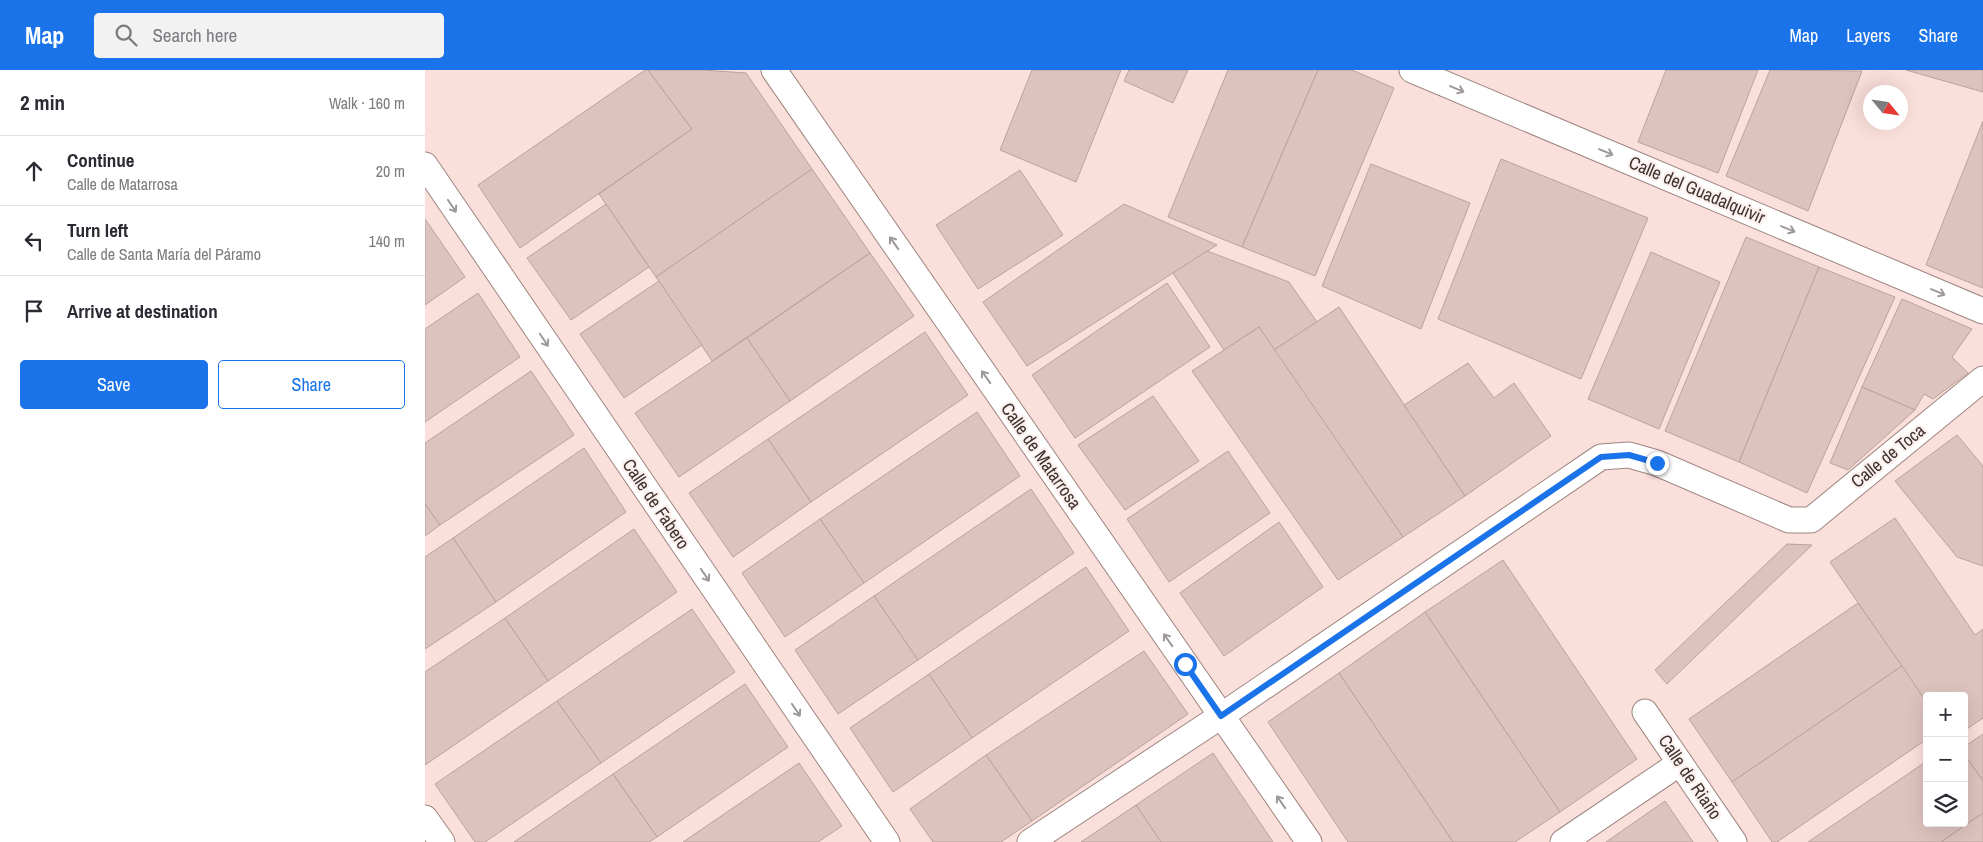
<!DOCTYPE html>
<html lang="en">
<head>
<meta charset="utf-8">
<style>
	body { margin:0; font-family:"Archivo Narrow",sans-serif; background:#f2f2f3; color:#2b2b33 }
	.controls { position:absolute; right:15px; bottom:15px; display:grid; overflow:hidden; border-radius:5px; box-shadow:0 5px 20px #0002 }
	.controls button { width:45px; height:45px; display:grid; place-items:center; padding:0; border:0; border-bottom:1px solid #e1e1e2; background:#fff; color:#2b2b33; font:25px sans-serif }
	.compass { position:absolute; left:1438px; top:15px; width:45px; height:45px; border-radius:50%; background:#fff; box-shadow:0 5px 20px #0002; rotate:119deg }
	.stop { position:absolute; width:15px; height:15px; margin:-11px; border:4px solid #1a73e8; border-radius:50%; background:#fff }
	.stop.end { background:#1a73e8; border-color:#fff; box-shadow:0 1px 5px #0008 }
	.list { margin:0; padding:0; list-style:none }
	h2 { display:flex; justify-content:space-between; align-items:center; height:65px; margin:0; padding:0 20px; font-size:21px }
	h2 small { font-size:16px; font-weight:400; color:#7c7c81 }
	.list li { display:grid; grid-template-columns:32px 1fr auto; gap:15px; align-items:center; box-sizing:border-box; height:70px; padding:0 20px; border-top:1px solid #e1e1e2 }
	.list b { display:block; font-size:19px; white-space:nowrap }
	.list p { margin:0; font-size:16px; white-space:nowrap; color:#7c7c81 }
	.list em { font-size:16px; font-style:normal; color:#7c7c81 }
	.actions { display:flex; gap:10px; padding:15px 20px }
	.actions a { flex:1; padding:11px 0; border:1px solid #1a73e8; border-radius:5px; text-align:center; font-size:18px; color:#1a73e8 }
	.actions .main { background:#1a73e8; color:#fff }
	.icon { flex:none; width:28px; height:28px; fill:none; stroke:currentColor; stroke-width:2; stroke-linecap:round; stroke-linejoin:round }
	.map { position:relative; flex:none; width:1558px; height:772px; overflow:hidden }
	header { display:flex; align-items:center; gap:30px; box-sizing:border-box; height:70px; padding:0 25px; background:#1a73e8; color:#fff }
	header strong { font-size:24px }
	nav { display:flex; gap:28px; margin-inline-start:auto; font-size:18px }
	.search { width:350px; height:45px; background:#f2f2f3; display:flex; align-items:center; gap:12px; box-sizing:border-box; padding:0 18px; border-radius:5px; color:#7c7c81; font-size:19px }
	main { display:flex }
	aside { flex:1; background:#fff }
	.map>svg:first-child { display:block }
</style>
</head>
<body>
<header>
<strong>Map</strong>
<div class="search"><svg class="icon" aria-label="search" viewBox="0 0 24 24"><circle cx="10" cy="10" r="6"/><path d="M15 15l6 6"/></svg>Search here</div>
<nav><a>Map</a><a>Layers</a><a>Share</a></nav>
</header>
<main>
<aside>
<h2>2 min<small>Walk · 160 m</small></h2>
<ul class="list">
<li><svg class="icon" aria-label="ahead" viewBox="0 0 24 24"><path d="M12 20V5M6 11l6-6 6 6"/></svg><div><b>Continue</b><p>Calle de Matarrosa</p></div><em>20 m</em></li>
<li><svg class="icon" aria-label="left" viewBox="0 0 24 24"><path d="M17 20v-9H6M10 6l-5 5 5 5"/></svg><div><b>Turn left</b><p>Calle de Santa María del Páramo</p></div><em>140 m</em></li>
<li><svg class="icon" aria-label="arrive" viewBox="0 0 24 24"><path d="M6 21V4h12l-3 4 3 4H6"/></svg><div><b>Arrive at destination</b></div></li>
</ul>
<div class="actions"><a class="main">Save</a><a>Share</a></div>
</aside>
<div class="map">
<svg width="1558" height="772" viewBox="0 0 1558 772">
	<rect width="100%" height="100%" fill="#fadfda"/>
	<g fill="#ddc3bd" stroke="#bba29c">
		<path d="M220,0h3l44,59 -172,119 -42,-63z"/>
		<path d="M223,0h55l43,3 66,96 -156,108 -57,-83 93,-65z"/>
		<path d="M607,0h89l-45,112 -76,-32z"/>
		<path d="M704,0h59l-15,33 -49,-22z"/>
		<path d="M803,0h90l-76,177 -74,-30z"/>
		<path d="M893,0h34l42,18 -79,188 -73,-29z"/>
		<path d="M1241,0h92l-40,103 -80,-31z"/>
		<path d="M1345,0l92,1 -54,140 -82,-35z"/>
		<path d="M1481,0h77v22z"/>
		<path d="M1558,51v167l-57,-23z"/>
		<path d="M1076,89l147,59 -67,161 -143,-60z"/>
		<path d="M946,94l99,39 -49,126 -99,-43z"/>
		<path d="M387,99l58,84 -158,108 -56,-84z"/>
		<path d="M595,100l43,65 -85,54 -42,-64z"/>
		<path d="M181,134l43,63 -78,53 -44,-62z"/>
		<path d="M699,134l93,41 -190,121 -44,-64z"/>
		<path d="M0,149l40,58 -40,28z"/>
		<path d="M1321,167l73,30 -80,195 -74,-31z"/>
		<path d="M782,181l82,31 28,40 -43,28 -15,-23 -35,23 -51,-77z"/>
		<path d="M1226,182l69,30 -61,147 -71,-30z"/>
		<path d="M445,183l44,63 -124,85 -43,-63z"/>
		<path d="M1394,197l76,30 -88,196 -68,-31z"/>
		<path d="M234,211l43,64 -78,53 -44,-64z"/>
		<path d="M742,213l43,64 -135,91 -43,-63z"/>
		<path d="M53,223l42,64 -95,65v-93z"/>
		<path d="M1477,229l70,30 -20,28 16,16 -35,26 -9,-5 -9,16 -53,-23z"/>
		<path d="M914,237l126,189 -62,41 -129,-187z"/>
		<path d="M834,257l144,210 -65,43 -146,-209z"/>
		<path d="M500,262l43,63 -157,107 -43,-63z"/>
		<path d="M322,268l43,63 -111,76 -44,-64z"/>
		<path d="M1043,293l26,35 20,-15 37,53 -86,60 -61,-91z"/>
		<path d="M106,301l43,64 -134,90 -15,-21v-61z"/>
		<path d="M1437,317l53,23 -67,60 -18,-7z"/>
		<path d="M728,326l46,65 -74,49 -47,-65z"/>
		<path d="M552,342l43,64 -156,107 -44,-64z"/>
		<path d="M1532,365l26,31v100l-26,-9 -62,-76z"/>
		<path d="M343,369l43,63 -78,55 -44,-64z"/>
		<path d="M159,378l42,64 -130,90 -43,-64z"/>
		<path d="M803,381l42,62 -101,69 -42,-63z"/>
		<path d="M606,419l43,64 -156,107 -44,-64z"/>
		<path d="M0,434l15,21 -15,11z"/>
		<path d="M1470,448l80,117 8,-6v89l-19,13v-35h-37v7l-97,-141z"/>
		<path d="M395,449l44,64 -79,54 -43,-64z"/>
		<path d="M854,452l44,65 -99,69 -44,-63z"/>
		<path d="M209,459l43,63 -129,89 -43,-63z"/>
		<path d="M28,468l43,64 -71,47v-92z"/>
		<path d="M1362,474l25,1 -145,139 -12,-14z"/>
		<path d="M1078,490l134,199 -77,53 -135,-200z"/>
		<path d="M661,497l43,64 -157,107 -43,-64z"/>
		<path d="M449,526l44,64 -80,54 -43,-64z"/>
		<path d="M1433,533l44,63 -170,116 -43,-63z"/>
		<path d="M267,539l43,63 -134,91 -44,-62z"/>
		<path d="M1000,542l135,200 -45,30h-62l-114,-169z"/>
		<path d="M80,548l43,63 -123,84v-93z"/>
		<path d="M719,581l44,63 -156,107 -46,-66z"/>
		<path d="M1477,596l25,37v36l-150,103h-5l-40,-60z"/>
		<path d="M914,603l114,169h-105l-80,-120z"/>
		<path d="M504,604l43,64 -79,54 -43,-64z"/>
		<path d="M320,614l43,63 -131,90 -44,-63z"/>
		<path d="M132,631l44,62 -116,79h-10l-40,-58z"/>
		<path d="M1558,664v47l-19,-27v-7z"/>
		<path d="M788,683l60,89h-112l-25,-37z"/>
		<path d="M1539,684l19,27v32l-42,29h-133l119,-81v62h37z"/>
		<path d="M561,685l46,66 -31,21h-68l-23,-33z"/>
		<path d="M374,693l43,63 -24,16h-135z"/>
		<path d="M188,704l44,63 -8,5h-135z"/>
		<path d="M1240,731l28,41h-87z"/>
		<path d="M711,735l25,37h-80z"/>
		<path d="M1558,743v29h-42z"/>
	</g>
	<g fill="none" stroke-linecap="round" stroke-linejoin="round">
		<defs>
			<g id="street">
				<path d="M349,0l535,772"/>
				<path d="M987,0l571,241"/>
				<path d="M0,95l462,677"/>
				<path d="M1220,642l89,130"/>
				<path d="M0,748l17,24"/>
				<path d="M605,772l191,-126 380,-259 28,-2 28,8 132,57h22l172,-141"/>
				<path d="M1138,772l117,-79"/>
			</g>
		</defs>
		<use href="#street" stroke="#9e8681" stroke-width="27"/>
		<use href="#street" stroke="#fff" stroke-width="25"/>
	</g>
	<defs><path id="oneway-shaft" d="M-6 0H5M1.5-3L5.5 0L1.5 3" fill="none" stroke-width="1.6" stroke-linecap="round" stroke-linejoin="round" transform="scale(1.25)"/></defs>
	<g stroke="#9e9998">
		<use href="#oneway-shaft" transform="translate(1032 19) rotate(23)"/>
		<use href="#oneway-shaft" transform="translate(1181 82) rotate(23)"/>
		<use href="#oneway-shaft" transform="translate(27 136) rotate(56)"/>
		<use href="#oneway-shaft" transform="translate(1363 159) rotate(23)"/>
		<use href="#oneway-shaft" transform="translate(469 173) rotate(-125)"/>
		<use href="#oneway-shaft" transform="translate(1513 222) rotate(23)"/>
		<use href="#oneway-shaft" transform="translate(119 270) rotate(56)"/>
		<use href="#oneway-shaft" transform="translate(561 307) rotate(-125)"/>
		<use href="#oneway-shaft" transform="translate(280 505) rotate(56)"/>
		<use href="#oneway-shaft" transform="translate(743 570) rotate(-125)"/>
		<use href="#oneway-shaft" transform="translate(371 640) rotate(56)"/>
		<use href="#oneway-shaft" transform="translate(856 732) rotate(-125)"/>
	</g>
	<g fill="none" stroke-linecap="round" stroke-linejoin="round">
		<path stroke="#1a73e8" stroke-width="6" d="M760,594l36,52 380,-259 28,-2 28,8"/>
	</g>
	<g text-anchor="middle" stroke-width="4.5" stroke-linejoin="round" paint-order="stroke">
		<g font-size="18" fill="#3d3331" stroke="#fcf1ee">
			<text transform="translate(1272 120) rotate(23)" y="6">Calle del Guadalquivir</text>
			<text transform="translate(616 386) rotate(55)" y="6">Calle de Matarrosa</text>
			<text transform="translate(1463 386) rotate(-39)" y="6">Calle de Toca</text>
			<text transform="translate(231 434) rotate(56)" y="6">Calle de Fabero</text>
			<text transform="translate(1265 707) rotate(56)" y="6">Calle de Riaño</text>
		</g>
	</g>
</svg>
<div class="controls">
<button>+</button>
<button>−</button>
<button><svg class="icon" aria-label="layers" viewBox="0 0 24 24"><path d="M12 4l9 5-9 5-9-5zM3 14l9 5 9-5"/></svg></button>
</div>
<svg class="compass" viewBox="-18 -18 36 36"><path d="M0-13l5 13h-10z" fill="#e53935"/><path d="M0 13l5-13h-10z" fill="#7c7c81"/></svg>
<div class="stop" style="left:760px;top:594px"></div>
<div class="stop end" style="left:1232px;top:393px"></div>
</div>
</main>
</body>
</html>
